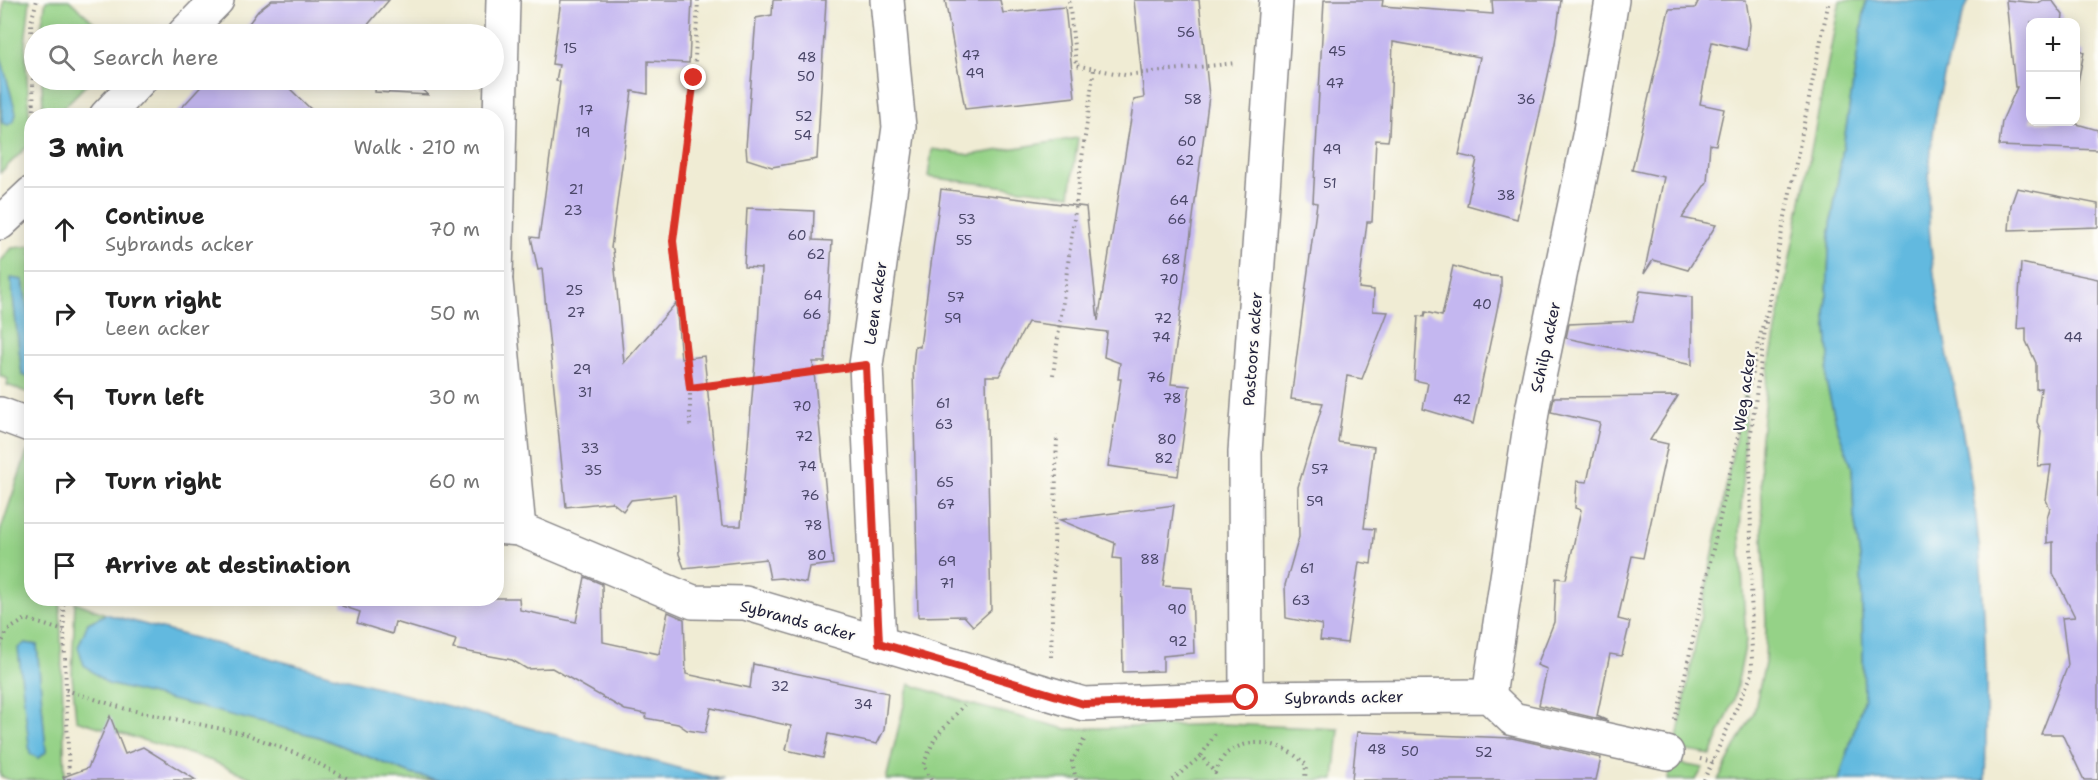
<!DOCTYPE html>
<html lang="en">
<head>
<meta charset="utf-8">
<style>
	body { margin:0; font-family:"Shantell Sans",sans-serif; background:#f6f6f6; color:#222 }
	.controls { position:absolute; right:18px; top:18px; display:grid; overflow:hidden; border-radius:12px; box-shadow:0 3px 15px #0003 }
	.controls button { width:54px; height:54px; display:grid; place-items:center; padding:0; border:0; border-bottom:2px solid #e0e0e0; background:#fff; color:#222; font:30px sans-serif }
	.stop { position:absolute; width:18px; height:18px; margin:-14px; border:4px solid #d93025; border-radius:50%; background:#fff }
	.stop.end { background:#d93025; border-color:#fff; box-shadow:0 2px 6px #0008 }
	.list { margin:0; padding:0; list-style:none }
	h2 { display:flex; justify-content:space-between; align-items:center; height:78px; margin:0; padding:0 24px; font-size:26px }
	h2 small { font-size:20px; font-weight:400; color:#767676 }
	.list li { display:grid; grid-template-columns:39px 1fr auto; gap:18px; align-items:center; box-sizing:border-box; height:84px; padding:0 24px; border-top:2px solid #e0e0e0 }
	.list b { display:block; font-size:22px; white-space:nowrap }
	.list p { margin:0; font-size:20px; white-space:nowrap; color:#767676 }
	.list em { font-size:20px; font-style:normal; color:#767676 }
	.icon { flex:none; width:33px; height:33px; fill:none; stroke:currentColor; stroke-width:2; stroke-linecap:round; stroke-linejoin:round }
	.map { position:relative; flex:none; width:2098px; height:780px; overflow:hidden }
	.search { position:absolute; background:#fff; box-shadow:0 3px 15px #0003; left:24px; top:24px; width:480px; height:66px; display:flex; align-items:center; gap:15px; box-sizing:border-box; padding:0 21px; border-radius:33px; color:#767676; font-size:22px }
	.panel { position:absolute; background:#fff; box-shadow:0 3px 15px #0003; left:24px; top:108px; width:480px; height:498px; border-radius:24px }
	.map>svg:first-child { display:block }
</style>
</head>
<body>
<div class="map">
<svg width="2098" height="780" viewBox="0 0 2098 780">
	<rect width="100%" height="100%" fill="#fdfcf7"/>
	<filter id="ink" filterUnits="userSpaceOnUse"><feTurbulence type="fractalNoise" baseFrequency=".0167" numOctaves="2"/><feDisplacementMap in="SourceGraphic" scale="12" xChannelSelector="R" yChannelSelector="G"/><feConvolveMatrix kernelMatrix="1 2 1 2 8 2 1 2 1" color-interpolation-filters="sRGB"/></filter>
	<filter id="wash" filterUnits="userSpaceOnUse"><feTurbulence type="fractalNoise" baseFrequency=".008" numOctaves="4" result="noise"/><feDisplacementMap in="SourceGraphic" scale="24" xChannelSelector="R" yChannelSelector="G"/><feGaussianBlur stdDeviation="1.35" result="paint"/><feColorMatrix in="noise" values="0 0 0 0 0 0 0 0 0 0 0 0 0 0 0 0 0 1.4 0 .05"/><feComposite in="paint" operator="in"/></filter>
	<g filter="url(#wash)">
		<rect width="100%" height="100%" fill="#f0ecd4"/>
		<g fill="#95d287" stroke="#5c7a61" stroke-width="1.5" fill-rule="evenodd">
			<path d="M4,0h26l-5,44 6,99 -31,30v-80l16,20 -16,-59z"/>
			<path d="M46,0h23l38,34h-67z"/>
			<path d="M1840,0h26l-36,231 -4,85 3,39 -3,27 12,48 14,36 2,50 7,49 3,133 -25,82h-121l36,-68 11,-49 1,-39 -6,-176 7,-71z"/>
			<path d="M42,80h49l-36,36 -12,-1z"/>
			<path d="M1078,138l-8,57 -142,-18 4,-28 38,6z"/>
			<path d="M31,246v88l-8,-54 -12,-1 11,95 9,4v16l-24,-9 1,-6 -8,-3v-114l12,-14z"/>
			<path d="M1747,378l-7,156 6,108 -12,58 -23,55 -36,-6z"/>
			<path d="M27,452l5,2 -3,50 3,94 6,1 6,5 4,-5h12l5,181h-55l-10,-4v-244zM25,643l12,2 9,107 -8,6z"/>
			<path d="M75,602l31,12 -18,9 231,114 92,37 28,6h-183l-44,-19 -136,-41 -4,-45z"/>
			<path d="M909,684l68,22 90,23 156,-5 116,5 -5,51h-448z"/>
			<path d="M1671,762l32,6 -7,12h-28z"/>
		</g>
		<g fill="#62b9df" stroke="#426e8d" stroke-width="1.5">
			<path d="M1866,0h103c-33,80 -48,171 -37,258 10,87 34,172 44,259 10,87 12,176 9,263h-146l25,-82 -3,-133 -7,-49 -2,-50 -14,-36 -12,-48 3,-27 -3,-39 4,-85z"/>
			<path d="M0,54l16,59 -2,8 -6,4 -6,-2z"/>
			<path d="M11,278l12,2 8,54v44l-9,-3z"/>
			<path d="M106,614l617,166h-284l-28,-6 -92,-37 -211,-53 -24,-19 -6,-18 10,-24z"/>
			<path d="M25,643l12,2 9,107 -8,6 -8,-4 -12,-106z"/>
		</g>
		<g id="blocks">
			<g fill="#c4b7f0">
				<path d="M272,0h117l-29,34h-119l17,-23z"/>
				<path d="M561,0h131l-3,63 -41,-2v33l-16,-3 -21,157 2,1 11,114 52,-60 5,56 23,-3 18,170h19l17,-199 3,-59 -17,-1 3,-59 67,3 -1,29 19,1 -7,121h-12l20,202 -24,3 -3,16 -25,-5 -11,1 -4,-20 -82,9 -5,-14 -4,-59 -44,5 -8,11 -11,-9 -46,5 -24,-238 -4,1 -7,-33 8,1 21,-156 -4,-1 3,-16 -7,-1z"/>
				<path d="M773,0h53l-9,159 -45,8 -25,-8 -1,-12 10,-129 16,-3z"/>
				<path d="M945,0h55l3,13 62,-6 10,90 -110,12z"/>
				<path d="M1134,0h65l10,96 -38,288 19,2 -12,90 -70,-10 13,-87h-3l2,-16 -16,-6 3,-25 -79,-10 -29,54h-13l5,234 -18,16 -9,-10 -46,1 -5,-250 2,-21 5,1 21,-158 145,18 12,114 36,-221 10,-2z"/>
				<path d="M1324,0h59l-1,6 111,8 -1,-14h69l-6,43 -38,176 -50,-14 10,-46 -18,-4 21,-98 -87,-15 -4,93 -1,6 -12,-1 -4,82h-5l-8,66 15,2 -1,21 15,1 -26,67 -15,-3 -9,66 36,5 -10,81 11,1 -4,35 -12,-2 -12,81 -27,-3 2,-15 -36,-7 -1,-33 14,-48 -1,-50 25,-84 -32,-4 26,-196 -4,-1z"/>
				<path d="M1699,0h47l4,25 -3,25 -35,-8 -12,62 24,5 -8,36 -6,-1 -3,38 -25,36 34,7 -28,45 -35,-10 -9,14 20,-97 -32,-7 37,-161 26,-1z"/>
				<path d="M2006,0l32,3 5,-3h9l11,15 -1,7h-31v100h39l28,8v20l-99,-4 3,-25 15,-34h-2z"/>
				<path d="M2076,48l8,4 -8,40z"/>
				<path d="M207,80h82l-4,4 33,32h-144z"/>
				<path d="M376,80h35l17,15 -53,-3z"/>
				<path d="M2017,188l81,16v23l-89,3 2,-25z"/>
				<path d="M2021,263l77,16v501h-14l-22,-46h-21l27,-69 -6,-47 13,-1 -22,-44v-31l-6,1v-25l3,-10 -4,-8 5,-35 -13,1 3,-35 -4,-9 4,-34 -5,1v-26l-10,-22v-13l-9,1z"/>
				<path d="M1453,266l30,9 18,2v14l-28,133 -50,-15 5,-26 -14,-3 4,-64 6,1 1,-5 17,4z"/>
				<path d="M1640,291l52,6v68l-126,-27 3,-14 64,-3z"/>
				<path d="M1678,396l-28,44 18,4 -25,114 -11,-2 -7,31 -7,32 12,3 -8,34 -12,-2 -13,62 11,5 -69,-16 8,-36 -10,-4 17,-43 2,-44 10,1 15,-69 -6,-2 2,-27 10,1 13,-59 -49,-11 3,-15z"/>
				<path d="M1174,505l-11,81 29,2 2,65 -31,3v15l-40,1 -2,-113 -8,-1 2,-15 -55,-23z"/>
				<path d="M585,577l17,7 1,58 56,12 9,-42 16,7 2,55 64,14 3,-24 135,29 -4,37 -7,14 -49,-10 -5,24 -37,-8 5,-24 -80,-18 -6,25 -18,-3 -9,-6 -33,-6 1,-4 -21,-4 -73,-42 -25,1 -15,-9 -59,-11 3,-9 -61,-18 -3,12 -35,-11 3,-11 -18,-6 1,-8h176l1,12 56,12z"/>
				<path d="M110,716l15,38 18,-7 53,33h-132l-1,-3 25,-9z"/>
				<path d="M1357,732l155,6 89,20 -5,22h-244z"/>
			</g>
		</g>
	</g>
	<g filter="url(#ink)">
		<use href="#blocks" fill-opacity="0" stroke="#898788" stroke-width="1.5"/>
		<g fill="none" stroke-linecap="round" stroke-linejoin="round">
			<defs>
				<g id="street">
					<path d="M184,34l33,-34"/>
					<path d="M106,116l34,-36"/>
					<path d="M0,223l32,-30"/>
					<path d="M496,275l7,-275"/>
					<path d="M496,282l23,247"/>
					<path d="M0,414l32,12"/>
					<path d="M496,527l23,2 174,73 52,1 339,101 162,-6 243,-2 24,23 154,34"/>
					<path d="M879,643l-13,-278 33,-238 -12,-127"/>
					<path d="M1489,696l44,-290 57,-275 22,-131"/>
					<path d="M1246,698l-1,-246 31,-452"/>
				</g>
			</defs>
			<use href="#street" stroke="#898788" stroke-width="36"/>
			<g stroke="#898788" stroke-width="4" stroke-dasharray="1.5 4.5" stroke-linecap="butt">
				<path d="M698,0l-4,78 -21,163 17,147 140,-18"/>
				<path d="M1094,69l31,6 111,-12"/>
				<path d="M34,116l-3,-94 6,-22"/>
				<path d="M1053,375l41,-306 -18,-4 -7,-65"/>
				<path d="M690,388v38"/>
				<path d="M63,598l6,182"/>
				<path d="M0,646l8,-16 18,-11 38,12"/>
				<path d="M1051,657l6,-222"/>
				<path d="M66,690l60,19 120,25 61,24 43,22"/>
				<path d="M1675,720l90,-405"/>
				<path d="M1215,734l-14,22 14,17c3,-6 7,-16 12,-20 26,-19 59,-9 79,12l-1,15"/>
				<path d="M1700,759l14,3"/>
				<path d="M931,780l-8,-15 12,-27 29,-33"/>
				<path d="M1076,780l-4,-19 12,-21"/>
				<path d="M1172,780l29,-24"/>
				<path d="M1704,780l48,-106 -2,-234 21,-154 58,-286"/>
			</g>
			<use href="#street" stroke="#fff" stroke-width="33"/>
		</g>
	</g>
	<g fill="none" stroke-linecap="round" stroke-linejoin="round" filter="url(#ink)">
		<path stroke="#d93025" stroke-width="8" d="M694,78l-21,163 17,147 176,-23 13,278 205,61 162,-6"/>
	</g>
	<g text-anchor="middle" stroke-width="4.5" stroke-linejoin="round" paint-order="stroke">
		<g font-size="14" fill="#4a4768">
			<text x="1186" y="37">56</text>
			<text x="570" y="53">15</text>
			<text x="1337" y="56">45</text>
			<text x="971" y="60">47</text>
			<text x="807" y="62">48</text>
			<text x="975" y="78">49</text>
			<text x="806" y="81">50</text>
			<text x="1335" y="88">47</text>
			<text x="1193" y="104">58</text>
			<text x="1526" y="104">36</text>
			<text x="586" y="115">17</text>
			<text x="804" y="121">52</text>
			<text x="583" y="137">19</text>
			<text x="803" y="140">54</text>
			<text x="1187" y="146">60</text>
			<text x="1332" y="154">49</text>
			<text x="1185" y="165">62</text>
			<text x="1330" y="188">51</text>
			<text x="576" y="194">21</text>
			<text x="1506" y="200">38</text>
			<text x="1179" y="205">64</text>
			<text x="573" y="215">23</text>
			<text x="967" y="224">53</text>
			<text x="1177" y="224">66</text>
			<text x="797" y="240">60</text>
			<text x="964" y="245">55</text>
			<text x="816" y="259">62</text>
			<text x="1171" y="264">68</text>
			<text x="1169" y="284">70</text>
			<text x="574" y="295">25</text>
			<text x="813" y="300">64</text>
			<text x="956" y="302">57</text>
			<text x="1482" y="309">40</text>
			<text x="576" y="317">27</text>
			<text x="812" y="319">66</text>
			<text x="953" y="323">59</text>
			<text x="1163" y="323">72</text>
			<text x="1161" y="342">74</text>
			<text x="2073" y="342">44</text>
			<text x="582" y="374">29</text>
			<text x="1156" y="382">76</text>
			<text x="585" y="397">31</text>
			<text x="1172" y="403">78</text>
			<text x="1462" y="404">42</text>
			<text x="943" y="408">61</text>
			<text x="802" y="411">70</text>
			<text x="944" y="429">63</text>
			<text x="804" y="441">72</text>
			<text x="1167" y="444">80</text>
			<text x="590" y="453">33</text>
			<text x="1164" y="463">82</text>
			<text x="807" y="471">74</text>
			<text x="1320" y="474">57</text>
			<text x="593" y="475">35</text>
			<text x="945" y="487">65</text>
			<text x="810" y="500">76</text>
			<text x="1315" y="506">59</text>
			<text x="946" y="509">67</text>
			<text x="813" y="530">78</text>
			<text x="817" y="560">80</text>
			<text x="1150" y="564">88</text>
			<text x="947" y="566">69</text>
			<text x="1307" y="573">61</text>
			<text x="947" y="588">71</text>
			<text x="1301" y="605">63</text>
			<text x="1177" y="614">90</text>
			<text x="1178" y="646">92</text>
			<text x="780" y="691">32</text>
			<text x="863" y="709">34</text>
			<text x="1377" y="754">48</text>
			<text x="1410" y="756">50</text>
			<text x="1484" y="757">52</text>
		</g>
		<g font-size="16" fill="#22223b" stroke="#fdfcf7">
			<text transform="translate(875 303) rotate(-82)" y="6">Leen acker</text>
			<text transform="translate(1545 347) rotate(-78)" y="6">Schilp acker</text>
			<text transform="translate(1252 349) rotate(-86)" y="6">Pastoors acker</text>
			<text transform="translate(1744 391) rotate(-82)" y="6">Weg acker</text>
			<text transform="translate(798 620) rotate(15)" y="6">Sybrands acker</text>
			<text transform="translate(1344 697) rotate(-1)" y="6">Sybrands acker</text>
		</g>
	</g>
</svg>
<div class="controls">
<button>+</button>
<button>−</button>
</div>
<div class="stop" style="left:1246px;top:698px"></div>
<div class="stop end" style="left:694px;top:78px"></div>
<div class="search"><svg class="icon" aria-label="search" viewBox="0 0 24 24"><circle cx="10" cy="10" r="6"/><path d="M15 15l6 6"/></svg>Search here</div>
<section class="panel">
<h2>3 min<small>Walk · 210 m</small></h2>
<ul class="list">
<li><svg class="icon" aria-label="ahead" viewBox="0 0 24 24"><path d="M12 20V5M6 11l6-6 6 6"/></svg><div><b>Continue</b><p>Sybrands acker</p></div><em>70 m</em></li>
<li><svg class="icon" aria-label="right" viewBox="0 0 24 24"><path d="M7 20v-9h11M14 6l5 5-5 5"/></svg><div><b>Turn right</b><p>Leen acker</p></div><em>50 m</em></li>
<li><svg class="icon" aria-label="left" viewBox="0 0 24 24"><path d="M17 20v-9H6M10 6l-5 5 5 5"/></svg><div><b>Turn left</b></div><em>30 m</em></li>
<li><svg class="icon" aria-label="right" viewBox="0 0 24 24"><path d="M7 20v-9h11M14 6l5 5-5 5"/></svg><div><b>Turn right</b></div><em>60 m</em></li>
<li><svg class="icon" aria-label="arrive" viewBox="0 0 24 24"><path d="M6 21V4h12l-3 4 3 4H6"/></svg><div><b>Arrive at destination</b></div></li>
</ul>
</section>
</div>
</body>
</html>
